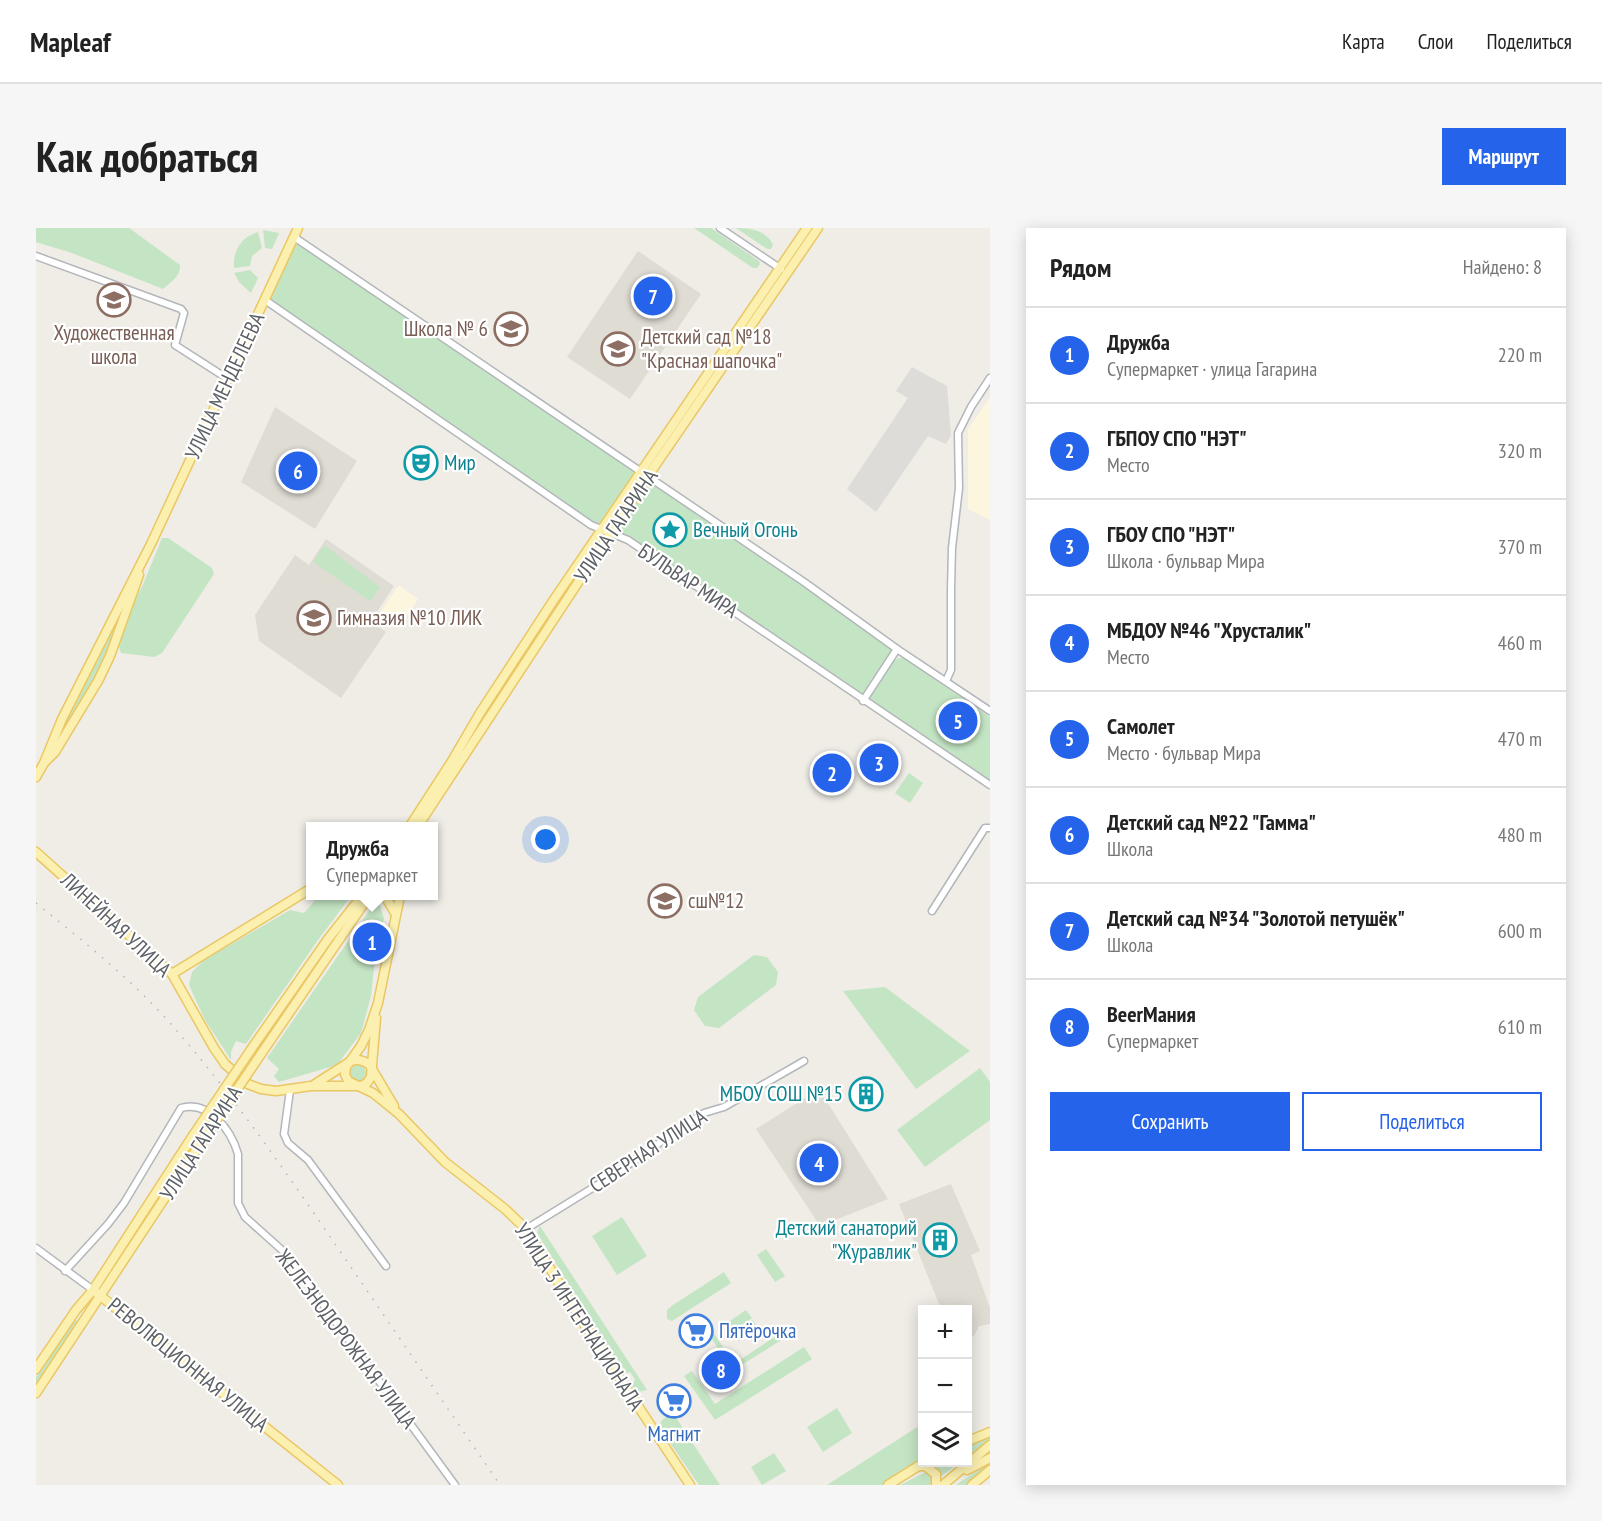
<!DOCTYPE html>
<html lang="ru">
<head>
<meta charset="utf-8">
<style>
	body { margin:0; font-family:"PT Sans Narrow",sans-serif; background:#f6f6f6; color:#222 }
	.controls { position:absolute; right:18px; bottom:18px; display:grid; overflow:hidden; border-radius:0px; box-shadow:0 3px 15px #0003 }
	.controls button { width:54px; height:54px; display:grid; place-items:center; padding:0; border:0; border-bottom:2px solid #e0e0e0; background:#fff; color:#222; font:30px sans-serif }
	.you { position:absolute; left:510px; top:612px; width:21px; height:21px; margin:-15px; border:4px solid #fff; border-radius:50%; background:#1a73e8; box-shadow:0 0 0 9px #1a73e833 }
	.badge { display:grid; place-items:center; width:39px; height:39px; border-radius:50%; background:#2563eb; color:#fff; font-size:20px; font-weight:700 }
	.pin { position:absolute; translate:-50% -50%; border:3px solid #fff; box-shadow:0 2px 6px #0006 }
	.popup { position:absolute; left:270px; top:594px; width:132px; height:78px; box-sizing:border-box; display:grid; place-content:center; border-radius:0px; background:#fff; filter:drop-shadow(0 2px 4px #0005); font-size:20px; white-space:nowrap; color:#767676 }
	.popup b { font-size:22px; color:#222 }
	.popup::after { content:''; position:absolute; left:50%; top:100%; margin-left:-12px; border:12px solid transparent; border-top-color:#fff }
	.list { margin:0; padding:0; list-style:none }
	h2 { display:flex; justify-content:space-between; align-items:center; height:78px; margin:0; padding:0 24px; font-size:26px }
	h2 small { font-size:20px; font-weight:400; color:#767676 }
	.list li { display:grid; grid-template-columns:39px 1fr auto; gap:18px; align-items:center; box-sizing:border-box; height:96px; padding:0 24px; border-top:2px solid #e0e0e0 }
	.list b { display:block; font-size:22px; white-space:nowrap }
	.list p { margin:0; font-size:20px; white-space:nowrap; color:#767676 }
	.list em { font-size:20px; font-style:normal; color:#767676 }
	.actions { display:flex; gap:12px; padding:18px 24px }
	.actions a { flex:1; padding:14px 0; border:2px solid #2563eb; border-radius:0px; text-align:center; font-size:21px; color:#2563eb }
	.actions .main { background:#2563eb; color:#fff }
	.icon { flex:none; width:33px; height:33px; fill:none; stroke:currentColor; stroke-width:2; stroke-linecap:round; stroke-linejoin:round }
	.map { position:relative; flex:none; width:954px; height:1257px; overflow:hidden; border-radius:0px }
	header { display:flex; align-items:center; gap:36px; box-sizing:border-box; height:84px; padding:0 30px; background:#fff; border-bottom:2px solid #e0e0e0 }
	header strong { font-size:28px }
	nav { display:flex; gap:33px; margin-inline-start:auto; font-size:21px }
	.intro { display:flex; align-items:center; justify-content:space-between; box-sizing:border-box; height:144px; padding:0 36px }
	h1 { margin:0; font-size:42px }
	.button { padding:15px 27px; border-radius:0px; background:#2563eb; color:#fff; font-size:21px; font-weight:700 }
	main { display:flex; gap:36px; padding:0 36px }
	aside { flex:1; background:#fff; border-radius:0px; box-shadow:0 3px 15px #0003 }
	.map>svg:first-child { display:block }
</style>
</head>
<body>
<header>
<strong>Mapleaf</strong>
<nav><a>Карта</a><a>Слои</a><a>Поделиться</a></nav>
</header>
<div class="intro"><h1>Как добраться</h1><a class="button">Маршрут</a></div>
<main>
<div class="map">
<svg width="954" height="1257" viewBox="0 0 954 1257">
	<rect width="100%" height="100%" fill="#efede6"/>
	<g fill="#fcf6de">
		<path d="M954,169v123l-22,-11v-80z"/>
		<path d="M363,357l19,14 -18,27 -20,-14z"/>
	</g>
	<path fill="#dedcd8" d="M876,139l35,19 4,49 -5,9 -18,-8 -52,76 -29,-23 61,-91 -12,-7z"/>
	<g fill="#dfdcd4">
		<path d="M602,23l63,43 -71,105 -63,-42z"/>
		<path d="M239,179l82,54 -42,68 -74,-47z"/>
		<path d="M290,311l68,47 -23,35 15,11 -45,66 -82,-57 -4,-26 40,-60 14,10z"/>
		<path d="M783,861l69,110 -68,27 -64,-97z"/>
		<path d="M915,956l29,67 -9,4 19,53v16l-11,2 -5,10 -6,1v-27l-27,-1 -42,-105z"/>
	</g>
	<g fill="#c4e5c4">
		<path d="M0,0h93l51,37c1,11 -9,17 -17,24l-91,-36 -36,-11z"/>
		<path d="M658,0h17l48,33 1,3 -3,4h-4z"/>
		<path d="M700,0c14,0 30,2 37,17l-2,4h-4z"/>
		<path d="M227,2l16,3 -7,16 -7,-1z"/>
		<path d="M222,4l4,16 -10,8 -2,10 -16,2c-1,-18 7,-31 24,-36z"/>
		<path d="M258,9l603,412 -34,52 -235,-161 -22,-8 -341,-232z"/>
		<path d="M214,42l8,8 -7,15 -12,-11 -5,-9z"/>
		<path d="M126,310h6l44,30 2,6 -52,79 -8,4 -33,-4 -2,-6 13,-43 10,-17z"/>
		<path d="M288,317l56,42 -10,14 -57,-39z"/>
		<path d="M85,381l2,1 -18,52 -48,82 -3,-2z"/>
		<path d="M863,430h5l86,59v63l-118,-79 -2,-4 1,-4 22,-32z"/>
		<path d="M873,545l14,10 -13,20 -15,-10z"/>
		<path d="M283,668h24l5,4 -30,40 -72,104 -10,-3 -5,11v8l-26,-40 -16,-35 3,-13 12,-12 86,-50 14,3z"/>
		<path d="M338,676l6,1 4,14 -5,17 -8,-15 -14,16 7,10 11,11 -4,38 -10,37 -24,32 -58,17 -5,-6 5,-7 -12,-11z"/>
		<path d="M319,685l-97,139 -3,-2 76,-109z"/>
		<path d="M718,727l13,2 11,15 -2,13 -57,43 -14,-2 -11,-16 4,-13z"/>
		<path d="M849,759l85,64 -54,38 -73,-98z"/>
		<circle cx="322" cy="845" r="8"/>
		<path d="M944,840l10,14v38l-65,47 -28,-37z"/>
		<path d="M158,911l4,3 -83,127 -3,-2z"/>
		<path d="M586,989l25,39 -30,19 -25,-39z"/>
		<path d="M504,998l107,164 -9,2 -6,-6 3,-7 -5,-7 -6,2 -85,-138 -2,-4z"/>
		<path d="M730,1021l19,27 -10,6 -18,-27z"/>
		<path d="M688,1044l7,11 -59,38 -5,-2v-9l6,-5z"/>
		<path d="M710,1082l6,8 -19,13 -6,-8z"/>
		<path d="M38,1092l5,1 -43,66v-10z"/>
		<path d="M717,1092l5,8 -19,13 -6,-8z"/>
		<path d="M670,1093l28,43 45,-30 4,5 -51,32 -30,-48z"/>
		<path d="M768,1119l8,12 -97,61 -31,-44 8,-5 23,33z"/>
		<path d="M801,1180l15,25 -29,19 -16,-25z"/>
		<path d="M637,1185l47,72h-21l-40,-58 3,-7z"/>
		<path d="M886,1196v37l-37,24h-58z"/>
		<path d="M954,1207v5l-22,16v-12z"/>
		<path d="M738,1225l12,18 -24,14 -11,-18z"/>
		<path d="M894,1234l29,1 -19,14 -4,-8 -7,-4z"/>
		<path d="M954,1234v5l-22,18h-12z"/>
		<path d="M892,1243l3,3 2,8 -4,3h-29z"/>
	</g>
	<g fill="none" stroke-linecap="round" stroke-linejoin="round">
		<defs>
			<g id="minor">
				<path d="M684,0l61,41"/>
				<path d="M258,9l510,345 93,67 93,62"/>
				<path d="M0,28l145,53 3,4 -9,32 53,34"/>
				<path d="M229,72l326,225 37,15 362,245"/>
				<path d="M910,453l5,-11v-80l1,-42 7,-60 -1,-55 13,-26 19,-29"/>
				<path d="M827,473l34,-52"/>
				<path d="M896,683l53,-83h5"/>
				<path d="M254,862l-6,44 4,9 20,17 78,106"/>
				<path d="M490,1001l86,-53 76,-53 16,-10 20,-6 80,-46"/>
				<path d="M0,1020l57,42"/>
				<path d="M29,1043l43,-47 16,-21 57,-95c28,-8 50,22 57,46v49l7,14 38,34 14,18 158,216"/>
			</g>
			<g id="major">
				<path d="M10,533l9,-9 43,-71 12,-25 29,-81"/>
				<path d="M0,549l8,-14 18,-44 89,-175 147,-316"/>
				<path d="M374,598l42,-65 28,-48 73,-112 254,-373"/>
				<path d="M382,598l230,-350 170,-248"/>
				<path d="M0,624l136,122 42,74 11,16 23,20 13,5 15,2 35,-5h50l6,-3 4,-6 5,-59"/>
				<path d="M349,668l10,17"/>
				<path d="M364,668l-22,107 -9,27 -8,16 -15,21 -1,7 3,7 25,12 26,21 46,48 60,47 21,20 56,92 108,164"/>
				<path d="M136,746l138,-85"/>
				<path d="M216,820l76,-109 34,-43"/>
				<path d="M225,826l108,-158"/>
				<path d="M279,856l36,-23c7,-2 11,-1 18,3l25,42"/>
				<path d="M57,1062l245,195"/>
				<path d="M0,1141l40,-59 17,-20 99,-153"/>
				<path d="M0,1165l165,-250"/>
				<path d="M932,1213l22,-9"/>
				<path d="M883,1238h6l11,8v11"/>
				<path d="M931,1242l23,-12"/>
				<path d="M852,1257l37,-23"/>
				<path d="M907,1257l47,-40"/>
				<path d="M936,1257l18,-15"/>
			</g>
		</defs>
		<use href="#minor" stroke="#b3b6ba" stroke-width="9"/>
		<use href="#major" stroke="#eac764" stroke-width="11"/>
		<use href="#minor" stroke="#fff" stroke-width="6"/>
		<use href="#major" stroke="#fbf0af" stroke-width="8"/>
		<path stroke="#b4b5b5" stroke-width="1.5" stroke-dasharray="1.5 8" stroke-linecap="butt" d="M0,675c47,38 95,76 135,121 64,73 118,153 173,233 52,76 104,152 156,228"/>
		<defs>
			<g id="major-bridge">
				<path d="M156,909l60,-89"/>
				<path d="M165,915l60,-89"/>
			</g>
		</defs>
		<use href="#major-bridge" stroke="#eac764" stroke-width="11" stroke-linecap="butt"/>
		<use href="#major-bridge" stroke="#fbf0af" stroke-width="8"/>
	</g>
	<defs>
		<symbol id="school-ring" viewBox="-11 -11 22 22"><circle r="9.5" fill="#fff" stroke="#8d6e63" stroke-width="1.5"/><path d="M0-5L7-2L0 1L-7-2ZM-4 1L0 2.5L4 1V4Q0 6-4 4Z" fill="#8d6e63"/></symbol>
		<symbol id="theatre-ring" viewBox="-11 -11 22 22"><circle r="9.5" fill="#fff" stroke="#0f9aa8" stroke-width="1.5"/><path d="M-5-5.5Q0-4 5-5.5V0Q5 5 0 6Q-5 5-5 0ZM-3.3-2.5H-1v1.5H-3.3ZM1-2.5H3.3v1.5H1ZM-2.8 1Q0 5.5 2.8 1Z" fill="#0f9aa8"/></symbol>
		<symbol id="sight-ring" viewBox="-11 -11 22 22"><circle r="9.5" fill="#fff" stroke="#0f9aa8" stroke-width="1.5"/><path d="M0-6L1.8-2.2L6-1.7L2.9 1.2L3.7 5.4L0 3.3L-3.7 5.4L-2.9 1.2L-6-1.7L-1.8-2.2Z" fill="#0f9aa8"/></symbol>
		<symbol id="building-ring" viewBox="-11 -11 22 22"><circle r="9.5" fill="#fff" stroke="#0f9aa8" stroke-width="1.5"/><path d="M-4-6H4V6H1V3H-1V6H-4ZM-2.5-4.3h1.7v1.8h-1.7ZM.8-4.3h1.7v1.8H.8ZM-2.5-1h1.7V.8h-1.7ZM.8-1h1.7V.8H.8Z" fill="#0f9aa8"/></symbol>
		<symbol id="supermarket-ring" viewBox="-11 -11 22 22"><circle r="9.5" fill="#fff" stroke="#3f7fe0" stroke-width="1.5"/><path d="M-6-5.5h2.5l.6 2H6L4.5 2H-2.5L-4.4-4H-6ZM-1.5 3.2a1.3 1.3 0 1 0 .1 0ZM3 3.2a1.3 1.3 0 1 0 .1 0Z" fill="#3f7fe0"/></symbol>
	</defs>
	<g fill-rule="evenodd">
		<use href="#school-ring" x="59" y="53" width="38" height="38"/>
		<use href="#school-ring" x="456" y="82" width="38" height="38"/>
		<use href="#school-ring" x="563" y="102" width="38" height="38"/>
		<use href="#theatre-ring" x="366" y="216" width="38" height="38"/>
		<use href="#sight-ring" x="615" y="283" width="38" height="38"/>
		<use href="#school-ring" x="259" y="371" width="38" height="38"/>
		<use href="#school-ring" x="610" y="654" width="38" height="38"/>
		<use href="#building-ring" x="811" y="847" width="38" height="38"/>
		<use href="#building-ring" x="885" y="993" width="38" height="38"/>
		<use href="#supermarket-ring" x="641" y="1084" width="38" height="38"/>
		<use href="#supermarket-ring" x="619" y="1154" width="38" height="38"/>
	</g>
	<g text-anchor="middle" stroke-width="4.5" stroke-linejoin="round" paint-order="stroke">
		<g font-size="21" fill="#785e54" stroke="#fff" text-anchor="start">
			<text x="452" y="108" text-anchor="end">Школа № 6</text>
			<text x="78" y="112" text-anchor="middle">Художественная<tspan x="78" dy="24">школа</tspan></text>
			<text x="605" y="116">Детский сад №18<tspan x="605" dy="24">"Красная шапочка"</tspan></text>
			<text x="301" y="397">Гимназия №10 ЛИК</text>
			<text x="652" y="680">сш№12</text>
		</g>
		<g font-size="21" fill="#5d6165" stroke="#fff">
			<text transform="translate(189 158) rotate(-65)" y="7">УЛИЦА МЕНДЕЛЕЕВА</text>
			<text transform="translate(580 298) rotate(-56)" y="7">УЛИЦА ГАГАРИНА</text>
			<text transform="translate(652 353) rotate(34)" y="7">БУЛЬВАР МИРА</text>
			<text transform="translate(80 697) rotate(43)" y="7">ЛИНЕЙНАЯ УЛИЦА</text>
			<text transform="translate(165 915) rotate(-57)" y="7">УЛИЦА ГАГАРИНА</text>
			<text transform="translate(612 923) rotate(-33)" y="7">СЕВЕРНАЯ УЛИЦА</text>
			<text transform="translate(543 1089) rotate(57)" y="7">УЛИЦА 3 ИНТЕРНАЦИОНАЛА</text>
			<text transform="translate(310 1111) rotate(53)" y="7">ЖЕЛЕЗНОДОРОЖНАЯ УЛИЦА</text>
			<text transform="translate(152 1137) rotate(39)" y="7">РЕВОЛЮЦИОННАЯ УЛИЦА</text>
		</g>
		<g font-size="21" fill="#0d838f" stroke="#fff" text-anchor="start">
			<text x="408" y="242">Мир</text>
			<text x="657" y="309">Вечный Огонь</text>
			<text x="807" y="873" text-anchor="end">МБОУ СОШ №15</text>
			<text x="881" y="1007" text-anchor="end">Детский санаторий<tspan x="881" dy="24">"Журавлик"</tspan></text>
		</g>
		<g font-size="21" fill="#366cbe" stroke="#fff" text-anchor="start">
			<text x="683" y="1110">Пятёрочка</text>
			<text x="638" y="1213" text-anchor="middle">Магнит</text>
		</g>
	</g>
</svg>
<div class="controls">
<button>+</button>
<button>−</button>
<button><svg class="icon" aria-label="layers" viewBox="0 0 24 24"><path d="M12 4l9 5-9 5-9-5zM3 14l9 5 9-5"/></svg></button>
</div>
<div class="you"></div>
<div class="pin badge" style="left:336px;top:714px">1</div>
<div class="popup"><b>Дружба</b>Супермаркет</div>
<div class="pin badge" style="left:796px;top:545px">2</div>
<div class="pin badge" style="left:843px;top:535px">3</div>
<div class="pin badge" style="left:783px;top:935px">4</div>
<div class="pin badge" style="left:922px;top:493px">5</div>
<div class="pin badge" style="left:262px;top:243px">6</div>
<div class="pin badge" style="left:617px;top:68px">7</div>
<div class="pin badge" style="left:685px;top:1142px">8</div>
</div>
<aside>
<h2>Рядом<small>Найдено: 8</small></h2>
<ul class="list">
<li><span class="badge">1</span><div><b>Дружба</b><p>Супермаркет · улица Гагарина</p></div><em>220 m</em></li>
<li><span class="badge">2</span><div><b>ГБПОУ СПО &quot;НЭТ&quot;</b><p>Место</p></div><em>320 m</em></li>
<li><span class="badge">3</span><div><b>ГБОУ СПО &quot;НЭТ&quot;</b><p>Школа · бульвар Мира</p></div><em>370 m</em></li>
<li><span class="badge">4</span><div><b>МБДОУ №46 &quot;Хрусталик&quot;</b><p>Место</p></div><em>460 m</em></li>
<li><span class="badge">5</span><div><b>Самолет</b><p>Место · бульвар Мира</p></div><em>470 m</em></li>
<li><span class="badge">6</span><div><b>Детский сад №22 &quot;Гамма&quot;</b><p>Школа</p></div><em>480 m</em></li>
<li><span class="badge">7</span><div><b>Детский сад №34 &quot;Золотой петушёк&quot;</b><p>Школа</p></div><em>600 m</em></li>
<li><span class="badge">8</span><div><b>BeerМания</b><p>Супермаркет</p></div><em>610 m</em></li>
</ul>
<div class="actions"><a class="main">Сохранить</a><a>Поделиться</a></div>
</aside>
</main>
</body>
</html>
